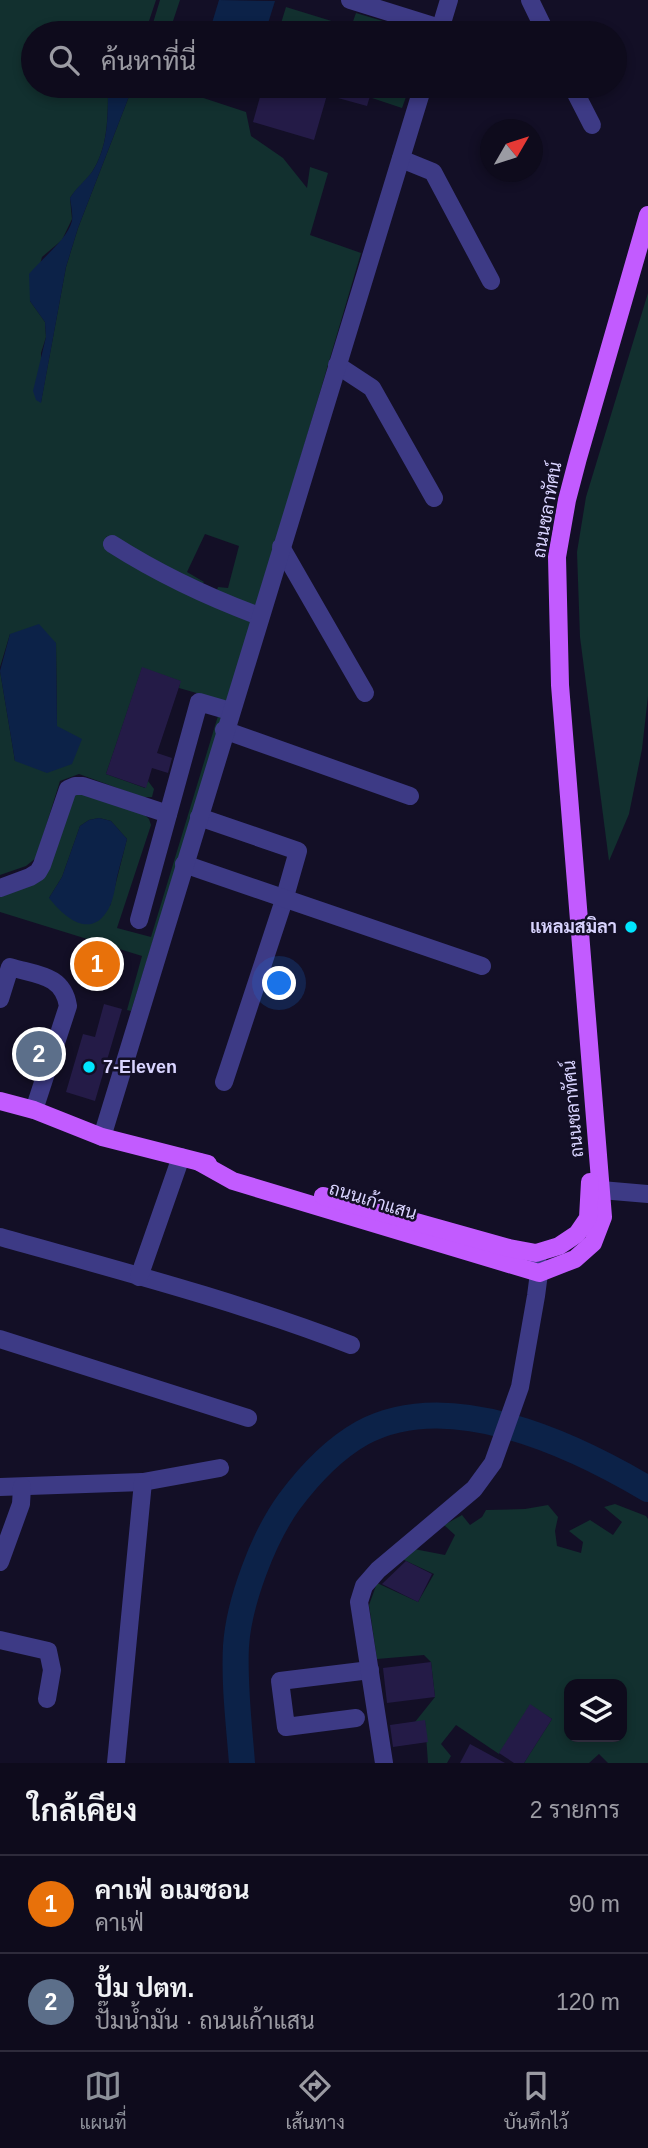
<!DOCTYPE html>
<html lang="th">
<head>
<meta charset="utf-8">
<style>
	body { margin:0; font-family:Helvetica,Sarabun,sans-serif; background:#171425; color:#f1f3f6 }
	.controls { position:absolute; right:21px; bottom:21px; display:grid; overflow:hidden; border-radius:14px; box-shadow:0 4px 10px #0003 }
	.controls button { width:63px; height:63px; display:grid; place-items:center; padding:0; border:0; border-bottom:2px solid #2e2b3b; background:#0e0b1c; color:#f1f3f6; font:35px sans-serif }
	.compass { position:absolute; left:480px; top:119px; width:63px; height:63px; border-radius:50%; background:#0e0b1c; box-shadow:0 4px 10px #0003; rotate:51deg }
	.you { position:absolute; left:280px; top:984px; width:24px; height:24px; margin:-18px; border:5px solid #fff; border-radius:50%; background:#1a73e8; box-shadow:0 0 0 10px #1a73e833 }
	.badge { display:grid; place-items:center; width:46px; height:46px; border-radius:50%; background:#8c9099; color:#fff; font-size:23px; font-weight:700 }
	.pin { position:absolute; translate:-50% -50%; border:4px solid #fff; box-shadow:0 2px 7px #0006 }
	.list { margin:0; padding:0; list-style:none }
	h2 { display:flex; justify-content:space-between; align-items:center; height:91px; margin:0; padding:0 28px; font-size:30px }
	h2 small { font-size:23px; font-weight:400; color:#9b9ba3 }
	.list li { display:grid; grid-template-columns:46px 1fr auto; gap:21px; align-items:center; box-sizing:border-box; height:98px; padding:0 28px; border-top:2px solid #2e2b3b }
	.list b { display:block; font-size:26px; white-space:nowrap }
	.list p { margin:0; font-size:23px; white-space:nowrap; color:#9b9ba3 }
	.list em { font-size:23px; font-style:normal; color:#9b9ba3 }
	.icon { flex:none; width:38px; height:38px; fill:none; stroke:currentColor; stroke-width:2; stroke-linecap:round; stroke-linejoin:round }
	.map { position:relative; flex:none; width:648px; height:1763px; overflow:hidden }
	.search { position:absolute; background:#0e0b1c; box-shadow:0 4px 10px #0003; left:21px; right:21px; top:21px; height:77px; display:flex; align-items:center; gap:18px; box-sizing:border-box; padding:0 24px; border-radius:38px; color:#9b9ba3; font-size:26px }
	.sheet { height:287px; background:#0e0b1c }
	nav { display:flex; justify-content:space-around; align-items:center; box-sizing:border-box; height:98px; border-top:2px solid #2e2b3b; background:#0e0b1c; font-size:19px; color:#9b9ba3 }
	nav a { display:grid; justify-items:center; gap:4px }
	nav .on { color:#8c9099 }
	.map>svg:first-child { display:block }
</style>
</head>
<body>
<div class="map">
<svg width="648" height="1763" viewBox="0 0 648 1763">
	<rect width="100%" height="100%" fill="#130f26"/>
	<g fill="#12302f" fill-rule="evenodd">
		<path d="M0,0h156l-11,33h-112v53h78l-3,4c0,27 0,58 -16,82 -6,9 -16,16 -22,26l2,21 -10,21 -20,17 -12,44 15,21 1,15 -5,16v49l25,-135 12,-39 55,-142h34l79,26 5,24 32,22 24,30 3,-21 18,6 -18,62 51,18 -105,356 -40,-16 2,-6 10,1 11,-42 -34,-12 -18,38 17,10 -5,6 -93,-52 12,17 136,67 -26,82 -49,-14 1,-7 -38,-13 -36,106 39,14 3,-7 6,8 -2,8h-10l-63,-23 -19,7 -24,77 -10,8 -26,9v-204l15,90 42,-35 -1,-83 -46,-9 -10,33z"/>
		<path d="M160,0h20l-11,33h-19z"/>
		<path d="M286,7l65,20 5,-14 67,20h-145z"/>
		<path d="M373,86h37l-8,22 -33,-11z"/>
		<path d="M648,293v403l-6,53 -13,65 -20,47 -29,-224 -3,-85 9,-55z"/>
		<path d="M218,716l5,1 -92,294 -4,-1 15,-54 -142,-44v-16l39,-16 36,-85 6,-1 63,20 5,5 2,6 -34,103 34,9zM99,818l12,3 16,18 -17,67 -61,-8 13,-21 18,-51 9,-6z"/>
		<path d="M615,1504l31,12 2,3v244h-40l-9,-9 -10,9h-65l28,-44 -22,-14 -31,49 -43,-29 -15,19 10,12 -4,7h-19l-3,-42 -10,1 20,-25 -4,-35 -7,-7 -47,4 -8,-54 8,-22 41,19 16,-28 -32,-15 12,-10 31,6 10,-20 -11,-10 18,-10 8,10 12,-8 4,-7 39,-1 23,-4 10,12 -3,14 2,15 24,7 2,-11 -14,-11 21,-11 23,15 9,-13 -18,-15zM569,1684h53v53h-53z"/>
	</g>
	<g fill="#0c2248">
		<path d="M219,0l56,1 -10,32h-56z"/>
		<path d="M111,86h22l-55,142 -12,39 -25,136 -5,-3 -3,-9 13,-54 -1,-15 -15,-21 -1,-27c13,-16 38,-34 43,-53 1,-7 -1,-16 -2,-23 6,-10 15,-17 22,-26 16,-24 16,-55 16,-82z"/>
		<path d="M39,624l17,19 1,83 25,13 -10,25 -25,9 -32,-12 -15,-90 10,-37z"/>
		<path d="M99,818l12,3 16,18c-3,13 -7,25 -10,38 -2,10 -3,21 -8,31 -18,33 -45,9 -60,-10l13,-21 18,-51 9,-6z"/>
	</g>
	<g fill="none" stroke-linecap="round" stroke-linejoin="round">
		<path stroke="#0c2248" stroke-width="26" d="M242,1763c-3,-39 -8,-78 -6,-117 3,-44 27,-108 53,-144 20,-27 43,-52 73,-69 87,-47 210,11 286,56"/>
	</g>
	<g fill="#241b47">
		<path d="M263,86h110l-6,20 -40,-11 -13,45 -61,-18z"/>
		<path d="M142,667l39,14 -24,72 15,5 -4,15 -16,-5 -6,20 -40,-14z"/>
		<path d="M93,947l7,8 6,-5 9,12 -10,7 2,3 -15,11 -10,-13 3,-3 -6,-9z"/>
		<path d="M104,1004l18,5 -27,92 -29,-9 17,-58 12,3z"/>
		<path d="M406,1561l26,13 -14,28 -36,-18z"/>
		<path d="M431,1662l4,35 -48,6 -4,-35z"/>
		<path d="M530,1704l22,15 -28,44h-10l-15,-10z"/>
		<path d="M425,1720l3,22 -35,5 -3,-22z"/>
		<path d="M470,1744l35,19h-45z"/>
	</g>
	<g fill="none" stroke-linecap="round" stroke-linejoin="round">
		<g stroke="#3d3a85" stroke-width="18">
			<path d="M350,0l90,28"/>
			<path d="M530,0l16,33"/>
			<path d="M439,33l10,-33"/>
			<path d="M572,86l20,39"/>
			<path d="M401,159l32,13 58,109"/>
			<path d="M337,365l35,23 62,110"/>
			<path d="M112,544c47,30 96,53 147,72"/>
			<path d="M281,547l84,146"/>
			<path d="M224,730l186,66"/>
			<path d="M199,817l99,34 -14,49 -60,182"/>
			<path d="M184,864l298,102"/>
			<path d="M0,888l30,-11 8,-5 4,-7 26,-76 7,-3h8l85,28"/>
			<path d="M139,920l60,-218 31,9"/>
			<path d="M0,999l10,-32c26,8 53,7 58,39l-34,104"/>
			<path d="M102,1137l321,-1051"/>
			<path d="M601,1190l47,4"/>
			<path d="M0,1237c117,33 237,64 351,108"/>
			<path d="M139,1277l42,-120"/>
			<path d="M0,1339l248,79"/>
			<path d="M0,1487l143,-5 77,-14"/>
			<path d="M0,1562l21,-58 1,-17"/>
			<path d="M0,1640l48,11 4,19 -5,29"/>
			<path d="M356,1718l-70,9 -6,-46 90,-11"/>
			<path d="M116,1763l27,-281"/>
			<path d="M384,1763l-25,-161 5,-16 14,-16 96,-81 19,-26 27,-76 16,-91 3,-23 -2,-15"/>
		</g>
		<g stroke="#c25bff" stroke-width="18">
			<path d="M0,1101l34,9 68,27 106,27"/>
			<path d="M199,1162l34,19 306,92 36,-14 18,-16 10,-26 -43,-532 -3,-128 10,-57 11,-42 70,-243"/>
			<path d="M323,1196l186,52 27,5 23,-7 18,-12 11,-16 2,-36"/>
		</g>
	</g>
	<g fill="#00e5ff" stroke="#130f26" stroke-width="2.5">
		<circle cx="631" cy="927" r="7"/>
		<circle cx="89" cy="1067" r="7"/>
	</g>
	<g text-anchor="middle" stroke-width="5" stroke-linejoin="round" paint-order="stroke">
		<g font-size="18" fill="#d9d4ff" stroke="#130f26">
			<text transform="translate(547 510) rotate(-80)" y="6">ถนนชลาทัศน์</text>
			<text transform="translate(573 1109) rotate(-95)" y="6">ถนนชลาทัศน์</text>
			<text transform="translate(373 1201) rotate(17)" y="6">ถนนเก้าแสน</text>
		</g>
		<g font-size="18" font-weight="bold" fill="#d9d4ff" stroke="#130f26" text-anchor="end">
			<text x="617" y="933">แหลมสมิลา</text>
			<text x="103" y="1073" text-anchor="start">7-Eleven</text>
		</g>
	</g>
</svg>
<div class="controls">
<button><svg class="icon" aria-label="layers" viewBox="0 0 24 24"><path d="M12 4l9 5-9 5-9-5zM3 14l9 5 9-5"/></svg></button>
</div>
<svg class="compass" viewBox="-18 -18 36 36"><path d="M0-13l5 13h-10z" fill="#e53935"/><path d="M0 13l5-13h-10z" fill="#9b9ba3"/></svg>
<div class="you"></div>
<div class="pin badge" style="left:97px;top:964px;background:#e8710a">1</div>
<div class="pin badge" style="left:39px;top:1054px;background:#5c6f8a">2</div>
<div class="search"><svg class="icon" aria-label="search" viewBox="0 0 24 24"><circle cx="10" cy="10" r="6"/><path d="M15 15l6 6"/></svg>ค้นหาที่นี่</div>
</div>
<section class="sheet">
<h2>ใกล้เคียง<small>2 รายการ</small></h2>
<ul class="list">
<li><span class="badge" style="background:#e8710a">1</span><div><b>คาเฟ่ อเมซอน</b><p>คาเฟ่</p></div><em>90 m</em></li>
<li><span class="badge" style="background:#5c6f8a">2</span><div><b>ปั้ม ปตท.</b><p>ปั๊มน้ำมัน · ถนนเก้าแสน</p></div><em>120 m</em></li>
</ul>
</section>
<nav>
<a class="on"><svg class="icon" aria-label="map" viewBox="0 0 24 24"><path d="M3 6l6-2 6 2 6-2v14l-6 2-6-2-6 2zM9 4v14M15 6v14"/></svg>แผนที่</a>
<a><svg class="icon" aria-label="directions" viewBox="0 0 24 24"><path d="M12 3l9 9-9 9-9-9zM9 14v-3h6M13 9l2 2-2 2"/></svg>เส้นทาง</a>
<a><svg class="icon" aria-label="saved" viewBox="0 0 24 24"><path d="M7 4h10v16l-5-4-5 4z"/></svg>บันทึกไว้</a>
</nav>
</body>
</html>
